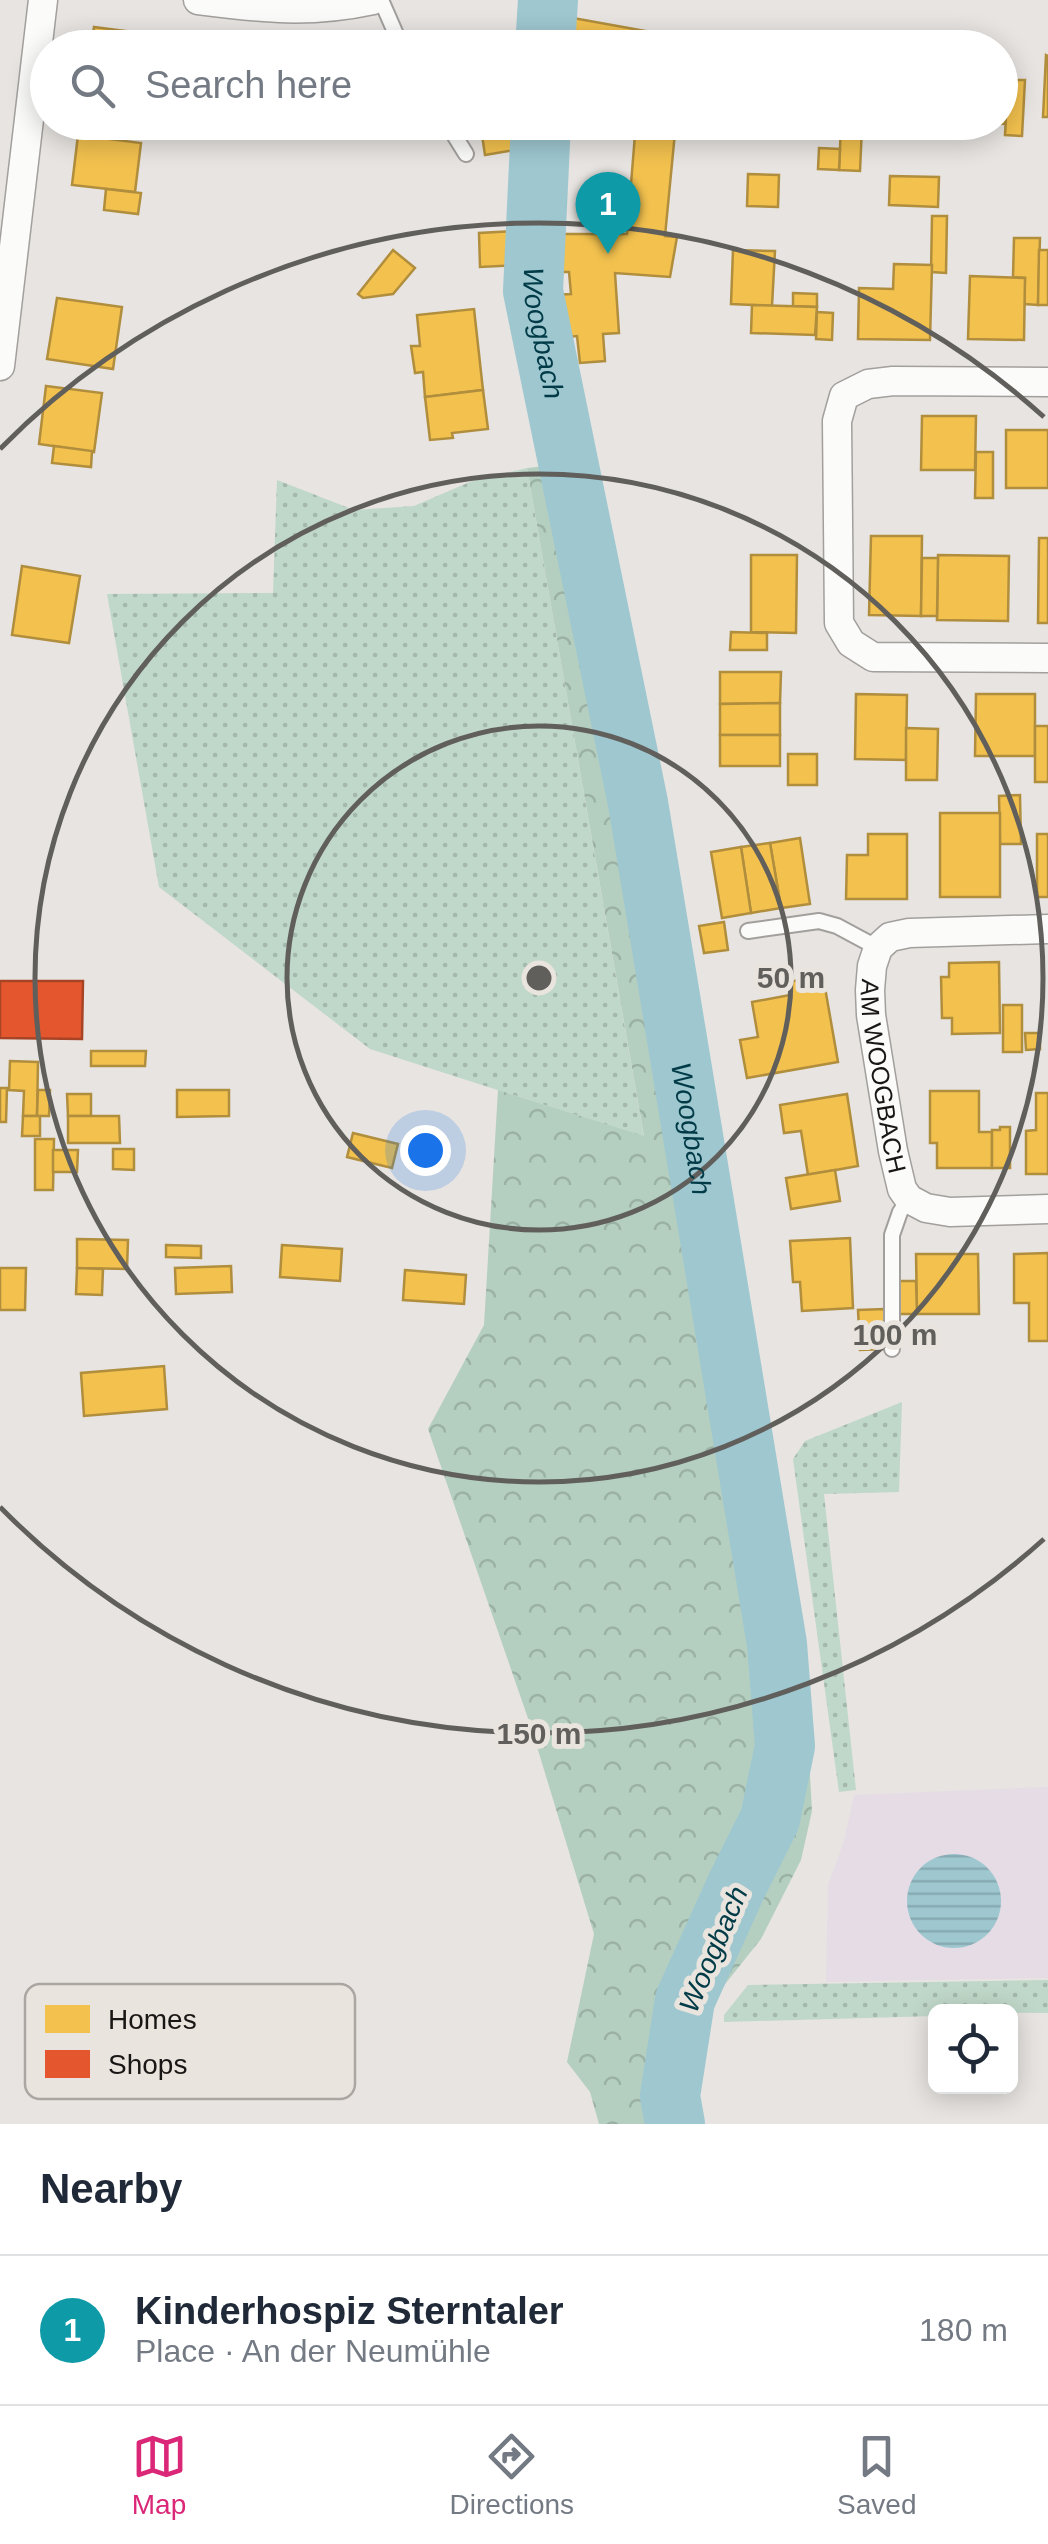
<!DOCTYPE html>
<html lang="en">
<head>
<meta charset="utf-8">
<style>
	body { margin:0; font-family:Arial,sans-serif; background:#f6f6f7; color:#1f2937 }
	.controls { position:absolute; right:30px; bottom:30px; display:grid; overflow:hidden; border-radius:15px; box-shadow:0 5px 25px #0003 }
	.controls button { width:90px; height:90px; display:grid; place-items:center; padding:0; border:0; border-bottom:2px solid #e0e1e3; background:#fff; color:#1f2937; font:50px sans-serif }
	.you { position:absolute; left:425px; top:1150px; width:35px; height:35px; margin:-25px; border:8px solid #fff; border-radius:50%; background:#1a73e8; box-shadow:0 0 0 15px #1a73e833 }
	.badge { display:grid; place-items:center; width:65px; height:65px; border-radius:50%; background:#db2777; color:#fff; font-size:32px; font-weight:700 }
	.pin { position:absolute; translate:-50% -82px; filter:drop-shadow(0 2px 5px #0008) }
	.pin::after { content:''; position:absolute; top:52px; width:35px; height:30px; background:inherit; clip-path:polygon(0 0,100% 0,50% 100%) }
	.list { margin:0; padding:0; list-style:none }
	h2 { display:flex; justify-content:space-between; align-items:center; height:130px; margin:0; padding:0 40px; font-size:42px }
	h2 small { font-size:32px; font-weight:400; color:#747a83 }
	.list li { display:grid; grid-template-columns:65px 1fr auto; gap:30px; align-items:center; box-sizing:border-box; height:150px; padding:0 40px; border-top:2px solid #e0e1e3 }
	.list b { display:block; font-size:38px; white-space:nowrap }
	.list p { margin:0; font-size:32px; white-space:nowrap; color:#747a83 }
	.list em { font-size:32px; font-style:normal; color:#747a83 }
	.icon { flex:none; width:55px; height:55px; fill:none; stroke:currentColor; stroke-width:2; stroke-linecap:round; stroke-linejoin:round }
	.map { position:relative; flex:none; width:1048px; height:2124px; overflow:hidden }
	.search { position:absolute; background:#fff; box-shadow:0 5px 25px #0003; left:30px; right:30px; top:30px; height:110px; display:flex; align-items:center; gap:25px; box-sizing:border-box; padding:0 35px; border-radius:55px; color:#747a83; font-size:38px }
	.sheet { height:280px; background:#fff }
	nav { display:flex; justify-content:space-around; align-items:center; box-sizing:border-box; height:140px; border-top:2px solid #e0e1e3; background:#fff; font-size:28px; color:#747a83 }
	nav a { display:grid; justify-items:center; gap:5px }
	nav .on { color:#db2777 }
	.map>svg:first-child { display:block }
</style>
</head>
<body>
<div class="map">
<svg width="1048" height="2124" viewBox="0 0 1048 2124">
	<defs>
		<pattern id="grass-dots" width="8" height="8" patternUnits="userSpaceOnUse" patternTransform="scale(2.5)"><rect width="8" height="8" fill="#c0d8c9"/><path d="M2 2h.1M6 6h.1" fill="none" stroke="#a4b9ac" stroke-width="1.8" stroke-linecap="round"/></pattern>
		<pattern id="forest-crowns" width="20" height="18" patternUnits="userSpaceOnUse" patternTransform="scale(2.5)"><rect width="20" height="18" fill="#b4cfc0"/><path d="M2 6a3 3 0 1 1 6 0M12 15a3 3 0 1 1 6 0" fill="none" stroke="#9ab1a4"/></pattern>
		<pattern id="water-rules" width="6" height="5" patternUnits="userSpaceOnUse" patternTransform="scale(2.5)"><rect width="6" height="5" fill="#9ec7d0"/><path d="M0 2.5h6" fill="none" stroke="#88aab2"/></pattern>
	</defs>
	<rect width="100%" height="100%" fill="#e7e4e1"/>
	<path fill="#e5dce5" d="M1048,1787v191l-222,4 2,-97 16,-44 10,-46z"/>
	<g fill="url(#grass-dots)">
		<path d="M527,468l117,669 -274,-88 -211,-162 -52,-293 166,-1 4,-113 77,30 60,-4 58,-25z"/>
		<path d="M902,1402l-3,90 -75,2 32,296 -17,2 -46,-333 12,-18z"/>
		<path d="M1048,1980v33l-112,-1 -1,4 -211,6v-7l24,-30z"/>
	</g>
	<path fill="url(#forest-crowns)" d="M593,461l94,511 118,713 7,126 -11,49 -40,79 -63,79 -20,78 3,28h-82l-9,-32 -23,-30 27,-128 -63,-207 -103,-298 56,-104 14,-235 146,46 -117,-668z"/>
	<circle fill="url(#water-rules)" cx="954" cy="1901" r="47"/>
	<g fill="#f2c14e" stroke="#b18e3d" stroke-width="2.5">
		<path d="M573,18l89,16 -2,14h-91z"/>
		<path d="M94,27l40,5 -2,16h-41z"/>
		<path d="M134,32l44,6 -1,10h-45z"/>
		<path d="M708,38l55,2v8h-55z"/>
		<path d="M797,42l52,2v4h-52z"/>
		<path d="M1046,55l2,1v61h-5z"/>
		<path d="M1000,58h9l-4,66 -35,-2h30z"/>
		<path d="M1008,80h17l-3,56 -17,-1z"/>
		<path d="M480,122h37l4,27 -36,6z"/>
		<path d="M636,122h40l-11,114 12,1 -7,40 -55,-4 4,60 -16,1 2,27 -25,2 -3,-27 -21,2 -3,-43 18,-1 -2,-22h-28l2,-38h84z"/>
		<path d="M705,122h55l-1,11 -54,-2z"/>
		<path d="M879,122h45v10l-45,-2z"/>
		<path d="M841,126l21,1 -2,44 -21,-1z"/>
		<path d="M78,135l63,8 -6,49 -63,-7z"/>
		<path d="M819,148l21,1 -1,21 -21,-1z"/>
		<path d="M748,174l31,1 -1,32 -31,-1z"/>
		<path d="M890,176l49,1 -1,30 -49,-2z"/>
		<path d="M106,189l35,4 -3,21 -34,-4z"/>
		<path d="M932,216h15l-1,57 -15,-1z"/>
		<path d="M516,231l2,34 -38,2 -1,-34z"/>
		<path d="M1014,238h26l-2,67 -14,-1 1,-26 -12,-1z"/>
		<path d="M393,250l22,18 -22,26 -30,4 -5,-4z"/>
		<path d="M733,250l42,1 -3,55 -41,-2z"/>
		<path d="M1039,250h9v55h-10z"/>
		<path d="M894,264l38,1 -2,75 -72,-1 1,-51 34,1z"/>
		<path d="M970,276l55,2 -1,62 -56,-1z"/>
		<path d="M793,293l24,1v13l-24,-1z"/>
		<path d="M57,298l65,9 -9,62 -66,-10z"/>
		<path d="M752,305l65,2 -2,28 -64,-2z"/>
		<path d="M474,309l9,81 -58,7 -2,-25 -8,1 -4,-27h9l-3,-31z"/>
		<path d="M817,312l16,1 -1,27 -16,-1z"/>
		<path d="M46,386l56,7 -8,59 -55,-8z"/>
		<path d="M483,390l5,39 -36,4 1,5 -23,2 -5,-43z"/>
		<path d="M922,416h54l-1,54h-54z"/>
		<rect x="1006" y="430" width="42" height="58"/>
		<path d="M54,446l38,5 -1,16 -39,-4z"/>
		<path d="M976,452h17v46h-18z"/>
		<path d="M871,536h51l-1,80 -52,-1z"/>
		<path d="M1039,538h9v85h-10z"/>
		<path d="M751,555h46l-1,78 -45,-1z"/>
		<path d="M938,555l71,1 -1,65 -71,-1z"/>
		<path d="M922,558h16l-1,58h-16z"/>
		<path d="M22,566l58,10 -11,67 -57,-8z"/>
		<path d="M731,632l36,1v17h-37z"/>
		<path d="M720,672h61l-1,31 -60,1z"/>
		<path d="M856,694l51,1 -1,65 -51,-1z"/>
		<path d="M976,694h59v62h-60z"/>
		<path d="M780,703v32h-60v-31z"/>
		<rect x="1035" y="726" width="13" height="56"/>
		<path d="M906,728l32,1 -1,51h-31z"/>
		<rect x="720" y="735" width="60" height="31"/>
		<rect x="788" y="754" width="29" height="31"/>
		<path d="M1020,795l1,49h-21l-1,-48z"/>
		<rect x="940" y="813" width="60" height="84"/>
		<path d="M868,834h39v65h-61l1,-44h21z"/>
		<rect x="1037" y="834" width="11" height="63"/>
		<path d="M800,838l10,66 -29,4 -11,-65z"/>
		<path d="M770,843l11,65 -30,5 -10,-66z"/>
		<path d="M741,847l10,66 -29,5 -11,-66z"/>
		<path d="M724,922l4,28 -24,3 -5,-27z"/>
		<path d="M999,962l1,71 -48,1v-16h-10l-1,-41h8v-14z"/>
		<path d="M823,976l15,86 -91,16 -7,-38 18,-3 -6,-35 38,-7 -2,-13z"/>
		<rect x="1003" y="1005" width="19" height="47"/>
		<path d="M1025,1033h15v16l-14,1z"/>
		<path d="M91,1051h55l-1,15h-54z"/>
		<path d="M10,1061l28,1 -1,54h-14l1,-25 -15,-1z"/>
		<path d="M0,1088h7l-1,34h-6z"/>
		<path d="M38,1090h12l-1,26h-12z"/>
		<path d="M177,1090h52v26l-52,1z"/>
		<path d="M930,1091h49v41h13v36h-55v-25h-7z"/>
		<path d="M1036,1093h12v81h-22v-43l10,-1z"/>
		<path d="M67,1094h24v22h-23z"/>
		<path d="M847,1094l11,72 -50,9 -7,-44 -17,2 -4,-28z"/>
		<path d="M23,1116h17v20h-18z"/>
		<path d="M68,1116h51l1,27h-52z"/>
		<path d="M1000,1127h10v41h-18v-38h8z"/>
		<path d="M353,1133l45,11 -6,24 -45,-11z"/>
		<path d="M35,1139h19l-1,51h-18z"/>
		<path d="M113,1149h21v21l-21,-1z"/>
		<path d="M53,1150h25l-1,22h-24z"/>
		<path d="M835,1170l5,31 -49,8 -5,-31z"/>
		<path d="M850,1238l3,70 -51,3 -2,-29h-7l-3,-41z"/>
		<path d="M77,1239l51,1 -1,29 -50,-1z"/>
		<path d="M166,1245l35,1v12l-35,-1z"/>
		<path d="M282,1245l60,4 -2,32 -60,-4z"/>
		<path d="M1048,1253v88h-19v-38h-15v-49z"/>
		<path d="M916,1254h62l1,60h-62z"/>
		<path d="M231,1266l1,26 -56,2 -1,-26z"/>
		<path d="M0,1268h26l-1,42h-25z"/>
		<path d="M77,1268l26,1 -1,26 -26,-1z"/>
		<path d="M405,1270l61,5 -2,29 -61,-4z"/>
		<path d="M899,1281h17l1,33h-18z"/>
		<path d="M884,1309l2,40 -26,1 -2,-40z"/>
		<path d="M164,1366l3,43 -83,7 -3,-43z"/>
	</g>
	<path fill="#e4572e" stroke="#a74426" stroke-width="2.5" d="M0,981h83l-1,58 -82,-1z"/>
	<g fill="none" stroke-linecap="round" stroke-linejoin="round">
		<g stroke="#9ec7d0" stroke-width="60">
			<path d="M545,48l3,-48"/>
			<path id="s1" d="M541,122l-8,169 105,512 139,841 8,102 -15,73 -34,68 -51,113 -15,96 5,28"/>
		</g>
		<defs>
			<g id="lane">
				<path d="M381,0l21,48"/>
				<path d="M446,122l20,32"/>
				<path d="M748,931l71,-10 18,5 41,22"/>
				<path d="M892,1349v-114l8,-23 9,-13"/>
			</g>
			<g id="street">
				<path d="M198,0c64,8 110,14 175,0"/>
				<path d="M0,366l43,-366"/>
				<path d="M1048,382l-155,-1 -25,3 -24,12 -7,25 2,202 12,20 22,14 175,1"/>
				<path id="s2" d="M1048,929l-139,4 -19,4 -12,11 -6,18 -2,24 1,25 22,136 9,38 7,10 17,9 24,4 98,-3"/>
			</g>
		</defs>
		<use href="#lane" stroke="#a29f9d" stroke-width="18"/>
		<use href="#street" stroke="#a29f9d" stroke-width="31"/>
		<use href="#lane" stroke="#fbfbfa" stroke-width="14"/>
		<use href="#street" stroke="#fbfbfa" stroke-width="28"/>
	</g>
	<g fill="none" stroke="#615f5c" stroke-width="5">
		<circle cx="539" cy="978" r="252"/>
		<circle cx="539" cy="978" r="504"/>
		<path d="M1044 1539A755 755 0 0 1 0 1507M0 449A755 755 0 0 1 1044 417"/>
	</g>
	<g text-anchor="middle" stroke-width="10" stroke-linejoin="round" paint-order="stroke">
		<g font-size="25" fill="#191715" stroke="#eae4de">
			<text dy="9" stroke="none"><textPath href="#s2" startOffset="305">AM WOOGBACH</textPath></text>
		</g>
		<g font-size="28" font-style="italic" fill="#013b47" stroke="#eae4de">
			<text dy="10" stroke="none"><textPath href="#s1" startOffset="212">Woogbach</textPath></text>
			<text dy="10" stroke="none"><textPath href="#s1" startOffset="1022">Woogbach</textPath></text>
			<text transform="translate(713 1949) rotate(-67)" y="10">Woogbach</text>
		</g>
	</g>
	<rect x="25" y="1984" width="330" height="115" rx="15" fill="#eae4de" stroke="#aba6a2" stroke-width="2.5"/>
	<rect x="45" y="2005" width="45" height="28" fill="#f2c14e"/>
	<rect x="45" y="2050" width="45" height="28" fill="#e4572e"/>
	<g font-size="28" fill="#191715">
		<text x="108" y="2029">Homes</text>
		<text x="108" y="2074">Shops</text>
	</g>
	<circle cx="539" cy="978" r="15" fill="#615f5c" stroke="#eae4de" stroke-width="5"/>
	<g font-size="30" text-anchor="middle" font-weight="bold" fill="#615f5c" stroke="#eae4de" stroke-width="10" stroke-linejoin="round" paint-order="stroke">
		<text x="791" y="988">50 m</text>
		<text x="895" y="1345">100 m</text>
		<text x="539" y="1744">150 m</text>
	</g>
</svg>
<div class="controls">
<button><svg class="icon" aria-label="locate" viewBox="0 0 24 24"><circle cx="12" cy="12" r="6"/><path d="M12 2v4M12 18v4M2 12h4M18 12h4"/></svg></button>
</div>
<div class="you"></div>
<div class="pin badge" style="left:608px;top:254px;background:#0f9aa8">1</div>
<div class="search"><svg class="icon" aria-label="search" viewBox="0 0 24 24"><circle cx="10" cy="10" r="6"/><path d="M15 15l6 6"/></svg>Search here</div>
</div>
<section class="sheet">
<h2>Nearby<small></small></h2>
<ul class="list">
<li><span class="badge" style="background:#0f9aa8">1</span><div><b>Kinderhospiz Sterntaler</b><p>Place · An der Neumühle</p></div><em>180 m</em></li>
</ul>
</section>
<nav>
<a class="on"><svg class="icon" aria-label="map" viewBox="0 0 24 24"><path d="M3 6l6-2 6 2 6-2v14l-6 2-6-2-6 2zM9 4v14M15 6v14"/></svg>Map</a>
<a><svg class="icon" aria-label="directions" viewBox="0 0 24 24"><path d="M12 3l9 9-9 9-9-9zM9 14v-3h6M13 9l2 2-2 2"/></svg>Directions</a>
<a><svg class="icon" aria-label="saved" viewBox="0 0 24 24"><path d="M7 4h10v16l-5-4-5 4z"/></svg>Saved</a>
</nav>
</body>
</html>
